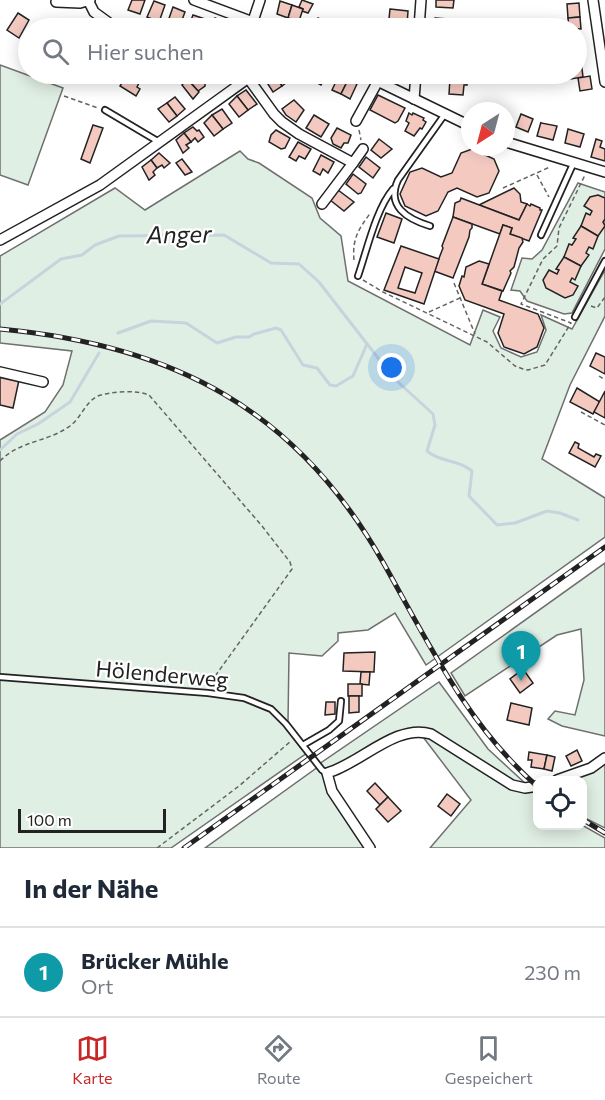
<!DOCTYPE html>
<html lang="de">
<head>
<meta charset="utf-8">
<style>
	body { margin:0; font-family:Commissioner,sans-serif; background:#f2f2f3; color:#1f2937 }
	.controls { position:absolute; right:18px; bottom:18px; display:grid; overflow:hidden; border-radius:12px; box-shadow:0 3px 15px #0003 }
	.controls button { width:54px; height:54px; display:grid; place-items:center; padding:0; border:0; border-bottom:2px solid #e0e1e3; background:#fff; color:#1f2937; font:30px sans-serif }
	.compass { position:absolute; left:461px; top:102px; width:54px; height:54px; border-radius:50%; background:#fff; box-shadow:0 3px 15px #0003; rotate:216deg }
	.scale { position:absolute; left:18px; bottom:15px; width:148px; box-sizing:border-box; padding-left:6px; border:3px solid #222; border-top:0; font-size:16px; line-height:21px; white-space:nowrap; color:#222; -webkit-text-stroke:4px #fff; paint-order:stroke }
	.you { position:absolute; left:392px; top:368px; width:21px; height:21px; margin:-15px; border:4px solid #fff; border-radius:50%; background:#1a73e8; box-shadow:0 0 0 9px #1a73e833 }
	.badge { display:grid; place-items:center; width:39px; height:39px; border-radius:50%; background:#c62828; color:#fff; font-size:20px; font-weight:700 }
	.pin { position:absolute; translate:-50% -50px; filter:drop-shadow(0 2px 3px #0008) }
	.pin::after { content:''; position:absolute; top:32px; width:21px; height:18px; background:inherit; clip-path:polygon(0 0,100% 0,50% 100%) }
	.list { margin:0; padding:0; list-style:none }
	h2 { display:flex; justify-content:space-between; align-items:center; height:78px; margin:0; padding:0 24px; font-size:26px }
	h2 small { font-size:20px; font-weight:400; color:#747a83 }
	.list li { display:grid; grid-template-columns:39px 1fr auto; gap:18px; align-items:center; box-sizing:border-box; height:90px; padding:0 24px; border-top:2px solid #e0e1e3 }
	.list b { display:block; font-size:22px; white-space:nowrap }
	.list p { margin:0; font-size:20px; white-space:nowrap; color:#747a83 }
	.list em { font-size:20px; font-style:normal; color:#747a83 }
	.icon { flex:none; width:33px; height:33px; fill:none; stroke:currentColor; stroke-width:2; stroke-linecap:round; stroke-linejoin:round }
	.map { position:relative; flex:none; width:605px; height:848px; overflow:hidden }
	.search { position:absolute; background:#fff; box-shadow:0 3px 15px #0003; left:18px; right:18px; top:18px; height:66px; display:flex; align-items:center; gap:15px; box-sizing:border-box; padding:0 21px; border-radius:33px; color:#747a83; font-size:22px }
	.sheet { height:168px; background:#fff }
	nav { display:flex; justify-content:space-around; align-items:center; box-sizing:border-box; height:84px; border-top:2px solid #e0e1e3; background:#fff; font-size:16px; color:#747a83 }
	nav a { display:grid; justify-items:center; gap:3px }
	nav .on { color:#c62828 }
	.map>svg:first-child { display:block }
</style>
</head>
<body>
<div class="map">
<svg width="605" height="848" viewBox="0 0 605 848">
	<rect width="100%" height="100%" fill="#fff"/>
	<g fill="#e0efe3" stroke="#6f6f6f" stroke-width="1.5">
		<path d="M0,65l63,23 -35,97 -28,-10z"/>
		<path d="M240,151l8,8 11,4 53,35 8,20 21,18 7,45 122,64 13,-35 17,7 -7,14 8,17 20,9 16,-5 9,-22 -5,-15 31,14 33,-59v46l-35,69 -28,74 63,39v39l-179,128 -31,-52 -27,17 -30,3v8l-16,15 -33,-3 -1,70c-14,-13 -26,-21 -44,-26v3l26,11 15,14 22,28 -136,95h-171v-408l45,-28 18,-27 9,-34 -72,-8v-87l115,-68 30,22z"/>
		<path d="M578,183l27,9v57l-33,64 -8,1 -37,-13 -7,-10 -9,-1 11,-32 10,1 10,-9z"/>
		<path d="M605,563v173l-43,-10 -14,-7 7,-8 20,4 9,-35 -3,-51 -24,6 -92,61 -14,-23z"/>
		<path d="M439,682l49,67 39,36 -3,2 -104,-57 -92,42 -9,-8z"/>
		<path d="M420,733l11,2 80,52 26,5 1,34 44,-1 23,13v10h-175l41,-48z"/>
		<path d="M605,763v65l-22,-11 -1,-37h-12l24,-9z"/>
		<path d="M318,767l8,8 42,73h-163z"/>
	</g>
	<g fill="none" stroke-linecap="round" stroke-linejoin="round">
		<g stroke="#c7d3dd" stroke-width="3">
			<path d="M0,304l61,-45 21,-4 13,-10 24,-9 105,-1 47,28 28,1 20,18 59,76 15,12 5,12 35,32 2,11 -8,26c14,12 31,8 45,20l-3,25 28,29 18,-2 32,-12 13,2 18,7"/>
			<path d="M118,333l33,-12 35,2 31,20 19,-6h13l5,-3 22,-6 5,2 22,35 14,3 13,17 6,1 17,-10 14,-32"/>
			<path d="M0,450l17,-16 21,-10 32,-22 29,-49"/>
		</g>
	</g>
	<g fill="#f3c9c0" stroke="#222" stroke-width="1.5" fill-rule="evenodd">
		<path d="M132,0h13l-5,14 -12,-4z"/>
		<path d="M302,0l11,4 -5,9 -6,-2 1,-2 -4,-2z"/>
		<path d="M436,0h18l-1,8 -17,-1z"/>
		<path d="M154,1l11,4 -6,17 -12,-5z"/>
		<path d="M280,1l12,4 -4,13 -11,-4z"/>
		<path d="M579,3l1,14 -12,1 -1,-14z"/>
		<path d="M292,5l11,4 -4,12 -11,-3z"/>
		<path d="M173,7l12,5 -6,16 -12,-4z"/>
		<path d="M390,9l18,2 -1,14 -14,-1v-5h-4z"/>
		<path d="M18,13l11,7 -10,18 -12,-8z"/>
		<path d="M193,15l12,4 -5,9h-12z"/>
		<path d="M580,17l1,12 -12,-1 -1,-10z"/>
		<path d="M215,18l9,4 -2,6h-11z"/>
		<path d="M318,18l11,5 -3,5h-13z"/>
		<path d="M435,18l13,1 -1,9h-13z"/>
		<path d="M576,61h5l2,16 -12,2 -1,-5h6z"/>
		<path d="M127,74h5l9,5 -4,8 3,2 -4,7 -16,-10z"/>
		<path d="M191,74h8l6,7v5l-7,5 -12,-14z"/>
		<path d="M269,74h5l8,12 -9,6 -9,-14z"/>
		<path d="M274,74h14l3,5 -9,7z"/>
		<path d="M316,74h11l-6,11 -9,-5z"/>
		<path d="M435,74h15v9l-15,-1z"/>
		<path d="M339,75l9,5 -7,14 -9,-4z"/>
		<path d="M590,76l2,13 -12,2 -2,-13z"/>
		<path d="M450,78l17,1v6h-3l-1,10 -14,-1z"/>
		<path d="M187,79l12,13 -6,7 -11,-14z"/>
		<path d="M348,80l9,4 -7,15 -9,-5z"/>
		<path d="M246,90l11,14 -9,6 -11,-14z"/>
		<path d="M378,95l27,13 -7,13 -3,2 -25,-13z"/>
		<path d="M237,96l11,14 -9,7 -10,-13z"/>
		<path d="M175,97l10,12 -8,7 -10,-13z"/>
		<path d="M294,100l10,10 -8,12 -10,-7 -4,-6z"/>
		<path d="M167,103l10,13 -8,6 -11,-13z"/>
		<path d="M222,109l10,14 -9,6 -11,-14z"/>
		<path d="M409,113l3,2 1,-2 11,5 -1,2 3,2 -4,7 -2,-1 -6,8 -9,-5 4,-8 -3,-2z"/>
		<path d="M521,114l12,5 -5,13 -12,-5z"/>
		<path d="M212,115l11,14 -9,7 -10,-13z"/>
		<path d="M314,115l15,9 -8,13 -15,-9z"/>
		<path d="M541,122v1l16,3 -4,14 -16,-4z"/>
		<path d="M93,125l10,3 -13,35 -9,-4z"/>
		<path d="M193,127l4,4 2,-1 5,7 -6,5 -3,-4 -4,4 -7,-9z"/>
		<path d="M337,128l14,7 -3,8h-4l-3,5 -8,-4 -2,-6z"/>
		<path d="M568,129l16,5 -4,13 -15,-4z"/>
		<path d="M276,130l14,8 -5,10 -4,1 -12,-7 2,-7z"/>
		<path d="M184,133l7,9 -5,3 3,3 -6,5 -7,-13z"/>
		<path d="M379,139l13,10 -11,9 -10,-8z"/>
		<path d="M596,139l6,2 -2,6 5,2v12l-14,-4z"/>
		<path d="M298,142l13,7 -6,10 -6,-3 -3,5 -7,-4z"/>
		<path d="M472,149l22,10 5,12 -10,22 -12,4 -20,-9 -9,4 -10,19 -12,5 -21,-10 -5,-12 10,-22 12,-4 19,9 11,-4 9,-20z"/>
		<path d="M159,153l11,10 -6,5 -2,-3 -5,3 -6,-8z"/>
		<path d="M321,155l13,7 -6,11 -5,-4 -3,6 -7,-4z"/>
		<path d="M366,157l14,11 -7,10 -14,-11z"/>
		<path d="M182,159l10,13 -7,3 -9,-12z"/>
		<path d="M151,160l6,8 -4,4 2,3 -6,5 -7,-13z"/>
		<path d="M353,174l13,10 -5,9 -3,1 -12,-10z"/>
		<path d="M514,188l6,6 1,8 6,2 -8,16 -40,-15z"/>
		<path d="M338,190l16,12 -10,9 -14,-11z"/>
		<path d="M598,195l7,3v21l-2,3 2,4 -7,10 -17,-10 5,-13 4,2 2,-4 -8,-5 6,-9z"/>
		<path d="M461,198l58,22 8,-16 3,2 1,-2 9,4v2h2l-13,31 -19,-7 2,-6 -9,-3 -3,9 -47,-17 2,-14 5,-2z"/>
		<path d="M386,213l16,6 -8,24 -17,-6z"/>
		<path d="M453,217l19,7v4l-2,2 -1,7 -16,41 -19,-7 9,-23 -1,-2z"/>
		<path d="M503,225l9,3 -2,6 12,4 1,4 -4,6 -5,19 -4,4 1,2 -8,18 -21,-7z"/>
		<path d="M581,226l17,10 -5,13 -4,-2 -3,6 3,2 -8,11 -17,-9 5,-13 3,1 4,-6 -3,-1z"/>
		<path d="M401,246l38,13 -15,45 -40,-14zM405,267l17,6 -7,20 -17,-5z"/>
		<path d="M564,257l17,9 -6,14 -3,-2 -2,4 8,4 -5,9 -8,3 -19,-10 -3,-8 6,-10 8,4 2,-4 -3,-1z"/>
		<path d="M479,261l10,3 -7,20 20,7 -3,9 39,14 6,14 -7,19 -13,7 -20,-7 -6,-14 6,-19 -39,-14 -6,-14 3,-10 2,1 2,-10z"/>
		<path d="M596,353l9,4v17l-15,-8z"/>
		<path d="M0,376l19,4 -6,28 -13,-3z"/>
		<path d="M577,388l23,14 -7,12 -23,-12z"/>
		<path d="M605,391v27l-11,-6z"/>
		<path d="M575,442l4,2 -1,4 16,9 2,-3 5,2 -6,11 -26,-14z"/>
		<path d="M375,652l-1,20 -31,-1 1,-18z"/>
		<path d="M523,669l10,14 -13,10 -10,-14z"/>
		<path d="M361,672h9l-1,13 -9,-1z"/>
		<rect x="348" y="684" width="14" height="12"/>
		<path d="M349,696h10v16l-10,1z"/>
		<path d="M326,702h9v12l-10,1z"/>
		<path d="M511,703l21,5 -3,17 -22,-5z"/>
		<path d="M577,750l5,11 -11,5 -5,-10z"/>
		<path d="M529,752l18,3 -3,14 -13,-2 1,-7h-4z"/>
		<path d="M547,755l8,2 -3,14 -8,-2z"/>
		<path d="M375,783l13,14 -8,8 -13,-14z"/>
		<path d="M447,794l13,10 -9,12 -13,-10z"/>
		<path d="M388,797l13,14 -13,11 -12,-13z"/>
	</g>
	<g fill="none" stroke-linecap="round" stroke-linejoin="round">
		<defs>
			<g id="lane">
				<path d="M105,110l54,32"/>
				<path d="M430,226c-23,-7 -44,-20 -32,-46l47,-66"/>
				<path d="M541,235l33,-73"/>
				<path d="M358,276c9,-26 18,-67 35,-87"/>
				<path d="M575,317l30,-56"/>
				<path d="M0,677l208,16 36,5 27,11 15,15 36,46 5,3"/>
				<path d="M303,745l26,-15 10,-9 2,-20"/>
			</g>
			<g id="street">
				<path d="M194,0l75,28"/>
				<path d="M593,0l12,82"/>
				<path d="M56,2l24,1 10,-3"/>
				<path d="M89,2l5,10 22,16"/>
				<path d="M253,21l7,-21"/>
				<path d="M419,28l2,-28"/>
				<path d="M363,74l107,52"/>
				<path d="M248,78l26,36 8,8 17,12 54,29 10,-14"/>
				<path d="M414,99l2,-25"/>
				<path d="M356,121l22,-40"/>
				<path d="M506,142l99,30"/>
				<path d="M322,204l31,-41"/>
				<path d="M0,240l100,-55 154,-111"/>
				<path d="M0,372l43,10"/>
				<path d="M557,780l34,-12 14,-10"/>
				<path d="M370,848l-38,-57 -5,-18c33,-9 69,-50 104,-39l81,51 13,3 13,-2"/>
			</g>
		</defs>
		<use href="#lane" stroke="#222" stroke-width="8"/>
		<use href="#street" stroke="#222" stroke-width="12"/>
		<g stroke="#646464" stroke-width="1.5" stroke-dasharray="4.5 3" stroke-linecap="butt">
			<path d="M64,96l34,12"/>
			<path d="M359,130l2,10"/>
			<path d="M537,175l12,22"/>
			<path d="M503,188l47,-21"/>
			<path d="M354,260c-2,-22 5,-31 17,-48"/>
			<path d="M363,280l20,12 104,50 28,24 8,3 5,1 17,-5 26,-42 -50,-19 22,-45 14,-13 2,-18 26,-53"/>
			<path d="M454,283l21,51"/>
			<path d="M591,306l6,2 8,-11"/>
			<path d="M429,312l31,-14"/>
			<path d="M599,376l6,4"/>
			<path d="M581,412l24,13"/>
			<path d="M0,461c19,-20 48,-19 70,-35 11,-8 16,-25 28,-30 14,-5 38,-6 51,-1l113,131 28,36 2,7 -84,117"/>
			<path d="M157,848l82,-62 52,-45"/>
		</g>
		<use href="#lane" stroke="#fff" stroke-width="4.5"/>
		<use href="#street" stroke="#fff" stroke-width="9"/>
		<defs>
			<g id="rail">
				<path d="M0,329c173,16 297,80 384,235 45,80 84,162 154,223"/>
				<path d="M582,819l23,14"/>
				<path d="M184,848l421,-301"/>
			</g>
		</defs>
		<use href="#rail" stroke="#222" stroke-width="5"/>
		<use href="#rail" stroke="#fff" stroke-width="3" stroke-dasharray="9" stroke-linecap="butt"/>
	</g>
	<g text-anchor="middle" stroke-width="4.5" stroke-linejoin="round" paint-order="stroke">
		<g font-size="22" fill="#222" stroke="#fff">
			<text transform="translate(162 674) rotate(5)" y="8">Hölenderweg</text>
		</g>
		<g font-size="24" font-style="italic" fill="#222" stroke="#fff">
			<text transform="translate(179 235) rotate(-1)" y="8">Anger</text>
		</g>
	</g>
</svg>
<div class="controls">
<button><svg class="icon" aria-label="locate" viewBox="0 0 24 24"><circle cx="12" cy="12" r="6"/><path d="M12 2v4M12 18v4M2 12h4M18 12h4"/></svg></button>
</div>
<svg class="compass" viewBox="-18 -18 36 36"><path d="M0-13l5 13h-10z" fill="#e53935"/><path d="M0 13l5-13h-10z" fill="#747a83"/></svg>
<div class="scale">100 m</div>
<div class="you"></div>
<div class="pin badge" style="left:521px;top:681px;background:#0f9aa8">1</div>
<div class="search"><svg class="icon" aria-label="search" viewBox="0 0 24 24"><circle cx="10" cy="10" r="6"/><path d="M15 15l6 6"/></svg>Hier suchen</div>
</div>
<section class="sheet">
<h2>In der Nähe<small></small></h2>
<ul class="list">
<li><span class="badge" style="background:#0f9aa8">1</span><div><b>Brücker Mühle</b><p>Ort</p></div><em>230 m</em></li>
</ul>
</section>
<nav>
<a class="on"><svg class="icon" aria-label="map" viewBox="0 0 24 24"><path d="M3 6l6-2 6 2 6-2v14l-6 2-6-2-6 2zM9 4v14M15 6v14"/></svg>Karte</a>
<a><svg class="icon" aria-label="directions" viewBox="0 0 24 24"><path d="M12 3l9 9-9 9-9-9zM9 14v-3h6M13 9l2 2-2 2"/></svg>Route</a>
<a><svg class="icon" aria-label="saved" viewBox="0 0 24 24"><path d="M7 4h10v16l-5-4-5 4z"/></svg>Gespeichert</a>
</nav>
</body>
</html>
